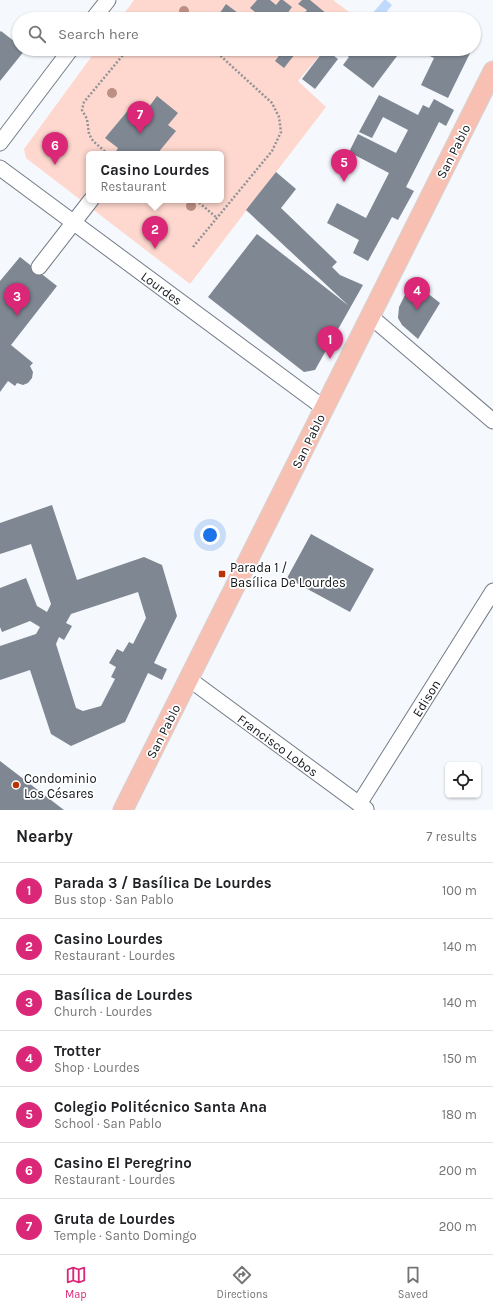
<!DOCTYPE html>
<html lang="en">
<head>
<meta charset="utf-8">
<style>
	body { margin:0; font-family:Karla,sans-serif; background:#f2f2f2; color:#202124 }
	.controls { position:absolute; right:12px; bottom:12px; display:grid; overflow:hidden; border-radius:6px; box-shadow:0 1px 3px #0004 }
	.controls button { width:36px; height:36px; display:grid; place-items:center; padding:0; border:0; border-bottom:1px solid #e0e0e0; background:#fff; color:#202124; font:20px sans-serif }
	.you { position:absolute; left:210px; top:535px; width:14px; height:14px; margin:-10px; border:3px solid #fff; border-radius:50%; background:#1a73e8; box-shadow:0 0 0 6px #1a73e833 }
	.badge { display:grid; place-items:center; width:26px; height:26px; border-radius:50%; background:#db2777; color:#fff; font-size:13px; font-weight:700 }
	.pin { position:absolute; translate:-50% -33px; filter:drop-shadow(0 1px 2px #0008) }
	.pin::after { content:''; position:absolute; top:21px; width:14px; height:12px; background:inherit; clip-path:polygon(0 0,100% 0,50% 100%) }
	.popup { position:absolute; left:86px; top:151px; width:138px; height:52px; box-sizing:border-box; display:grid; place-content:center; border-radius:6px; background:#fff; filter:drop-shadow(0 1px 3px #0005); font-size:13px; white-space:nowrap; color:#757577 }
	.popup b { font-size:15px; color:#202124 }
	.popup::after { content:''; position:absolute; left:50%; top:100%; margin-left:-8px; border:8px solid transparent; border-top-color:#fff }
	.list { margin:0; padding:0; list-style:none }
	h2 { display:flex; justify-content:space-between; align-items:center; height:52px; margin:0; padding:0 16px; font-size:17px }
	h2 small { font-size:13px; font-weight:400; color:#757577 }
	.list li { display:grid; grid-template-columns:26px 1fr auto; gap:12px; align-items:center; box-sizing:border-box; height:56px; padding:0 16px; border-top:1px solid #e0e0e0 }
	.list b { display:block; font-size:15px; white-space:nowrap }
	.list p { margin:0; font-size:13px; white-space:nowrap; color:#757577 }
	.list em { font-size:13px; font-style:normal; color:#757577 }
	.icon { flex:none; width:22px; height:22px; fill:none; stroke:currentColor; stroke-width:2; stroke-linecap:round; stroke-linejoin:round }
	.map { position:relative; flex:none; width:493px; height:810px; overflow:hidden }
	.search { position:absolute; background:#fff; box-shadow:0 1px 3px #0004; left:12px; right:12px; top:12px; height:44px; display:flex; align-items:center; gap:10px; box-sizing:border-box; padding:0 14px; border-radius:22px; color:#757577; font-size:15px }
	.sheet { height:444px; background:#fff }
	nav { display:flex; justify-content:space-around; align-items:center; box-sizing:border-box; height:56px; border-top:1px solid #e0e0e0; background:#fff; font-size:11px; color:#757577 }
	nav a { display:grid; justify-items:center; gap:2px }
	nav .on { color:#db2777 }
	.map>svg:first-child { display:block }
</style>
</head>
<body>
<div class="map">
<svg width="493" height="810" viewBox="0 0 493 810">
	<rect width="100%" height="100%" fill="#f5f8fd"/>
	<g fill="#fed8ce" fill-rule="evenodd">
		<path d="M134,0h199l20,15 -3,4h-230z"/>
		<path d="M97,49h228l-27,32 28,26 -136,177 -164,-126 -2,-9zM89,154h132v46h-132z"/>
	</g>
	<path fill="#bfdafd" d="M384,0h2l6,5 -11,14h-5l-5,-4z"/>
	<g fill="#7e8792" fill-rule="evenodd">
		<path d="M257,0h13l6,5 4,-5h3l9,7 -5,7 6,5h-29l-14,-11z"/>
		<path d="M302,0h8l17,14 -4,5h-23l7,-9 -9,-6z"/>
		<path d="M226,4l20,15h-26l-3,-2z"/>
		<path d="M1,31l18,14v4l6,1 -25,31v-49z"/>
		<path d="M284,49h15l-15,19 -9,-7z"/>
		<path d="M325,49l13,10 -23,30 -13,-10z"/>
		<path d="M338,49h51l8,7 -24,32 -30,-23 6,-8z"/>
		<path d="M415,49h57l-24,49 -27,-13 13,-27z"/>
		<path d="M379,95l39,20 5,-10 6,3 5,-9 20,11 -8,16 -7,-4 -33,65 8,4 -16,29 -6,-3 -24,44 -15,-8 6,-13 -32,-17 10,-20 29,15 23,-45 -40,-21 9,-18 38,19 12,-23 -25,-13 -11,21 -13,-6z"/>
		<path d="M157,96l21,17 -10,12 8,6 -19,23h-40l-2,-1 3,-5 -13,-10 30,-36 11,9z"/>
		<path d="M276,172l20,17 -15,19 56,54 -5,5 8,8 23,10 -48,85 -11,2 -96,-75 49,-63 92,72 -103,-96z"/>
		<path d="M20,257l37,29 -46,59 22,18 -3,3 3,6 -1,6 -4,5 -5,2 -6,-2 -2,3 -7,-5 -8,11v-111z"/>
		<path d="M412,281l28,22 -22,36 -16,-14 -4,-7 1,-11z"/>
		<path d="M52,505l25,75 67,-23 18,8 15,51 -23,47 13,6 -5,11 -14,-7 -23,49 -54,24 -20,-12 -21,-64 -30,10v-34l36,-12 4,-7 -10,-6 -28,11 -2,-5v-39l26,-10 11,28 10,6 4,-8 -20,-60 -31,10v-31zM138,592l8,26 -13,26 -4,-2 -6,10 -6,-3 -8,14 7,4 -5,10 4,2 -14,27 -18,5 -7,-3 -20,-64 3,-7 5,3 8,-14 -6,-3 5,-9z"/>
		<path d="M311,534l63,35 -24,43 -63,-34z"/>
		<path d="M0,761l64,49h-64z"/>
	</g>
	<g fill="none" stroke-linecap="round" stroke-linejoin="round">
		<defs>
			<g id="minor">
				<path d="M93,19l15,-19"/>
				<path d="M0,143l71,-94"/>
				<path d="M0,168l324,240"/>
				<path d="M39,267l52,-67"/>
				<path d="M370,316l123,105"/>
				<path d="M189,679l177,130"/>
				<path d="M359,804l134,-213"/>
			</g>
			<path id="major" d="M123,810c125,-245 245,-493 370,-739"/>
		</defs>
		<use href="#minor" stroke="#737c87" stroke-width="17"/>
		<use href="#major" stroke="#d4d5d5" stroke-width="21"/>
		<g stroke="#909397" stroke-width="2.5" stroke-dasharray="2 2" stroke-linecap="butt">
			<path d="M155,19l4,-4 16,4"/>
			<path d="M108,154l-15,-13 -4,-7 -2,-15 -5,-9 2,-8 44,-53"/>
			<path d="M196,200l21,18"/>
			<path d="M193,247l79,-96 9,-19 -2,-15 -7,-14 -59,-54"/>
		</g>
		<use href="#minor" stroke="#fff" stroke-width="15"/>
		<use href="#major" stroke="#f7c0b2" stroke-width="19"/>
	</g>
	<g fill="#bd8e84">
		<circle cx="184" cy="11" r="5"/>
		<circle cx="112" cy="93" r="5"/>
		<circle cx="191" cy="206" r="5"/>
	</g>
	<g fill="#bb3205" stroke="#fff" stroke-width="1.5">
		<rect x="218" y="570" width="8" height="8" rx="2"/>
		<circle cx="16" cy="785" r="4"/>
	</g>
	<g text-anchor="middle" stroke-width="3.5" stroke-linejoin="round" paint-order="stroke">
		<g font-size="13" fill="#111418" stroke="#fff">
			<text transform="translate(453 151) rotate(-63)" y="5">San Pablo</text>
			<text transform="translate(162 288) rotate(36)" y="5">Lourdes</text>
			<text transform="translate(308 441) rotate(-64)" y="5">San Pablo</text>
			<text transform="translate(426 698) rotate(-58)" y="5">Edison</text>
			<text transform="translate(163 731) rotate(-63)" y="5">San Pablo</text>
			<text transform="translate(278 745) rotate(36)" y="5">Francisco Lobos</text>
		</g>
		<g font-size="13" fill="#111418" stroke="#fff" text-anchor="start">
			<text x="230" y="572">Parada 1 /<tspan x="230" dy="15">Basílica De Lourdes</tspan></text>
			<text x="24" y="783">Condominio<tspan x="24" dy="15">Los Césares</tspan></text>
		</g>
	</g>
</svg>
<div class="controls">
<button><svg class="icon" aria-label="locate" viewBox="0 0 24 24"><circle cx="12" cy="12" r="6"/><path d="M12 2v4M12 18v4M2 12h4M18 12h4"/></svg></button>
</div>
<div class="you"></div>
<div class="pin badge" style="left:330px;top:359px">1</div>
<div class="pin badge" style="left:155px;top:249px">2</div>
<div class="popup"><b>Casino Lourdes</b>Restaurant</div>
<div class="pin badge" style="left:17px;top:316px">3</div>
<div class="pin badge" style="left:417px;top:310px">4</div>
<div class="pin badge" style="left:344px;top:182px">5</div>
<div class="pin badge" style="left:55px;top:165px">6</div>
<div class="pin badge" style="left:140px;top:134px">7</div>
<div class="search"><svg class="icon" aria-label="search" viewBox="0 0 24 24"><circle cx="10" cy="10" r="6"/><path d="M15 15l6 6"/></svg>Search here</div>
</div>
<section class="sheet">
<h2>Nearby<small>7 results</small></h2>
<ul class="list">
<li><span class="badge">1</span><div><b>Parada 3 / Basílica De Lourdes</b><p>Bus stop · San Pablo</p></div><em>100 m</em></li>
<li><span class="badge">2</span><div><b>Casino Lourdes</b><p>Restaurant · Lourdes</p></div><em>140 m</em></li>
<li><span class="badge">3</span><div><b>Basílica de Lourdes</b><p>Church · Lourdes</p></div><em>140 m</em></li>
<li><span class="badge">4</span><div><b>Trotter</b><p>Shop · Lourdes</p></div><em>150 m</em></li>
<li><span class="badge">5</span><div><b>Colegio Politécnico Santa Ana</b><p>School · San Pablo</p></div><em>180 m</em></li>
<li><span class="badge">6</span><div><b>Casino El Peregrino</b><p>Restaurant · Lourdes</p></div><em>200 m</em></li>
<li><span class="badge">7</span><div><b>Gruta de Lourdes</b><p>Temple · Santo Domingo</p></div><em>200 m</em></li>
</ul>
</section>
<nav>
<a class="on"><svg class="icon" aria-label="map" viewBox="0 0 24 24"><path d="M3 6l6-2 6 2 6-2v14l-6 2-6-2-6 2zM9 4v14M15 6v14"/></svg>Map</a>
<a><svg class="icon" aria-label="directions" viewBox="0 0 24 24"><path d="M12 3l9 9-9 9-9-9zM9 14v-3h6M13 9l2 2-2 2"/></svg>Directions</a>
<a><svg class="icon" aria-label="saved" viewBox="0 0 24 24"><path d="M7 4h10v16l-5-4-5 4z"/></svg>Saved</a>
</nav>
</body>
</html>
